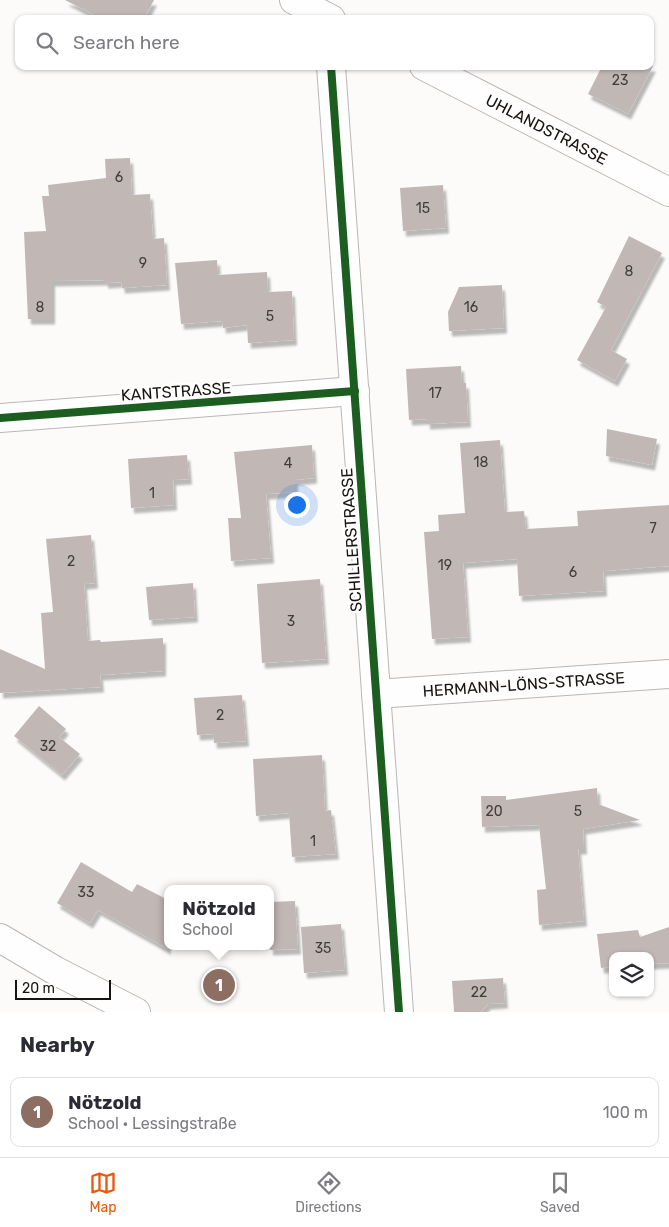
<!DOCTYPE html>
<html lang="en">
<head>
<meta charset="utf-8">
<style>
	body { margin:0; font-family:Rubik,sans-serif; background:#f2f2f3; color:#2b2b33 }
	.controls { position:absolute; right:15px; bottom:15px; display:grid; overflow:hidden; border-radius:10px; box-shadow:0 1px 4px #0004 }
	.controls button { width:45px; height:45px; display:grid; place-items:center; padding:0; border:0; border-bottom:1px solid #e1e1e2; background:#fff; color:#2b2b33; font:25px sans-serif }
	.scale { position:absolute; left:15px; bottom:12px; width:96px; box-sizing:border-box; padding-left:5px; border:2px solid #181411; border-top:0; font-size:14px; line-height:18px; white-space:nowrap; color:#181411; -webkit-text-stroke:4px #fff; paint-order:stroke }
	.you { position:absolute; left:296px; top:504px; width:18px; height:18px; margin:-12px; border:4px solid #fff; border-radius:50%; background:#1a73e8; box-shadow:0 0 0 8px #1a73e833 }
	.badge { display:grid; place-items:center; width:32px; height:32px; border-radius:50%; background:#ea580c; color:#fff; font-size:16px; font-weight:700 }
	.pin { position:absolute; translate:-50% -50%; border:2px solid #fff; box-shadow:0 1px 5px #0006 }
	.popup { position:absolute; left:164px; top:885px; width:110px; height:65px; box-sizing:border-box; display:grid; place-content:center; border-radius:10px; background:#fff; filter:drop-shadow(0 1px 4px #0005); font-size:16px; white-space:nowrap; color:#7c7c81 }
	.popup b { font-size:19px; color:#2b2b33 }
	.popup::after { content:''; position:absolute; left:50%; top:100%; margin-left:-10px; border:10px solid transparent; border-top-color:#fff }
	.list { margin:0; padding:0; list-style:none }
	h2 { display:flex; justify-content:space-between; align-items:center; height:65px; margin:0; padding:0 20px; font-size:21px }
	h2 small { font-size:16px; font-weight:400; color:#7c7c81 }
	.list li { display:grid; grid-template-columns:32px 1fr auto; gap:15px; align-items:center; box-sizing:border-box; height:70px; margin:0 10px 10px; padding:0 10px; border:1px solid #e1e1e2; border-radius:10px }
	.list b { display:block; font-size:19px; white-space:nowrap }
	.list p { margin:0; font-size:16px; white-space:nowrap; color:#7c7c81 }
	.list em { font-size:16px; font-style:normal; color:#7c7c81 }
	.icon { flex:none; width:28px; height:28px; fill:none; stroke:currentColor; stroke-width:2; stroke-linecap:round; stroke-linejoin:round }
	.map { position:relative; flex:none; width:669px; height:1012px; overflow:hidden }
	.search { position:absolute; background:#fff; box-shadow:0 1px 4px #0004; left:15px; right:15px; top:15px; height:55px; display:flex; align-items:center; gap:12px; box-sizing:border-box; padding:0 18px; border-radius:10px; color:#7c7c81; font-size:19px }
	.sheet { height:145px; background:#fff }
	nav { display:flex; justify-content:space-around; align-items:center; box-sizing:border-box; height:70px; border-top:1px solid #e1e1e2; background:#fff; font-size:14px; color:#7c7c81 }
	nav a { display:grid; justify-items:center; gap:2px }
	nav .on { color:#ea580c }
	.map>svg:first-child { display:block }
</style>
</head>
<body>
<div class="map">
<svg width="669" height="1012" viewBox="0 0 669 1012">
	<defs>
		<filter id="shadow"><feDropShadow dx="3" dy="5.5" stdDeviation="1" flood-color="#0004"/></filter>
	</defs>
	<rect width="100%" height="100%" fill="#fcfbfa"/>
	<g fill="#c1b8b6" filter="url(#shadow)">
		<path d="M65,0h89l-10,19h-42z"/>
		<path d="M602,66h51l-25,48 -40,-20z"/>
		<path d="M130,158l2,37 18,-1 3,45 11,-1 3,47 -45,3 -1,-6 -16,1v-3l-53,1v38h-24l-4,-87 22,-1 -4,-35h7l-1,-11 58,-7 -1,-19z"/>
		<path d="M443,185l3,43 -43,3 -3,-43z"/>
		<path d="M629,236l33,17 -51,97 16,9 -12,22 -38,-21 29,-53 -9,-5z"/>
		<path d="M217,260l1,15 49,-3 1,20 24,-1 2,49 -46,3 -1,-18 -24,3 -1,-7 -41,3 -6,-61z"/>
		<path d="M502,285l2,43 -55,3 -1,-19 11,-25z"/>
		<path d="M461,366l1,17h4l2,39 -41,2v-5l-18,1 -3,-51z"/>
		<path d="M607,429l50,10 -5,26 -46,-9z"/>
		<path d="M500,440l5,72 19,-1 2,18 52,-3 -1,-15 92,-6v61l-66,5 1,20 -85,5 -2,-37 -54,4 5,74 -36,2 -8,-107 15,-1 -1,-16 27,-2 -5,-70z"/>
		<path d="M312,445l2,33 -19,2v12l-29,2 5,64 -40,3 -3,-43h13l-7,-66z"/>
		<path d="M187,455l2,24 -16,1 1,25 -43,3 -3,-49z"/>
		<path d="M91,535l4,48 -11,1 4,57 12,-1 1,2 62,-4v33l-63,4 1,12 -101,6v-44l45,20 -4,-56 12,-1 -7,-73z"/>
		<path d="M320,579l6,80 -64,4 -5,-79z"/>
		<path d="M193,583l2,34 -46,3 -3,-33z"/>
		<path d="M242,695l4,46 -32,2 -1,-9 -16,1 -3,-37z"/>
		<path d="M39,706l27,23 -7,8 21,17 -18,21 -48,-39z"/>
		<path d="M322,755l3,56 6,-1 5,44 -44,3 -3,-44 -33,3 -3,-57z"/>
		<path d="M597,788l1,16 42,16 -57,9 1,20h-6l6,72 -45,4 -2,-35 9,-1 -7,-64 -57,2 -1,-31h25v4z"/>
		<path d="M81,862l51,30 5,-8 31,16v49l-70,-39 -8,13 -33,-20z"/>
		<path d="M295,901l3,48 -28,1v-48z"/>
		<path d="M341,924l4,46 -41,3 -3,-46z"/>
		<path d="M669,927v36l-19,1v-8h-37v11l-12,1 -4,-34 41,-4 2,7z"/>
		<path d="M503,978l2,25 -17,1 -7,8h-27l-2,-31z"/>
	</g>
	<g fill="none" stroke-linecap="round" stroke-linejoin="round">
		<defs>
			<g id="street">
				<path d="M294,0l37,19"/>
				<path d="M331,66l68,946"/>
				<path id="s1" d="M424,66l245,126"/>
				<path d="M0,418l355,-27"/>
				<path id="s2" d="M376,694l293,-20"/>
				<path d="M0,938l56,33 80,41"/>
			</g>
		</defs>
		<use href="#street" stroke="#bab7b5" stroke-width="30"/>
		<use href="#street" stroke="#fffefe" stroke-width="28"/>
		<defs>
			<g id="cycleway">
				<path d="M331,66l68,946"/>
				<path d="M0,418l355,-27"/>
			</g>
		</defs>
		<use href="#cycleway" stroke="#fff" stroke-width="11"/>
		<use href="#cycleway" stroke="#1b5e20" stroke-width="8"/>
	</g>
	<g text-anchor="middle" stroke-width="5" stroke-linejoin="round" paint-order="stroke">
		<g font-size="14" fill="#423d3a">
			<text x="620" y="85">23</text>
			<text x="119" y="182">6</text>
			<text x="423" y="213">15</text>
			<text x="143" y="268">9</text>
			<text x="629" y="276">8</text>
			<text x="40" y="312">8</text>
			<text x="471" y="312">16</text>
			<text x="270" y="321">5</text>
			<text x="435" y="398">17</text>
			<text x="481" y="467">18</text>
			<text x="288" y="468">4</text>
			<text x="152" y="498">1</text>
			<text x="653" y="533">7</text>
			<text x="71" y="566">2</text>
			<text x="445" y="570">19</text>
			<text x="573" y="577">6</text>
			<text x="291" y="626">3</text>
			<text x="220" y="720">2</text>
			<text x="48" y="751">32</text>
			<text x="494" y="816">20</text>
			<text x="578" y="816">5</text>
			<text x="313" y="846">1</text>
			<text x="86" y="897">33</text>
			<text x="323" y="953">35</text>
			<text x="479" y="997">22</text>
		</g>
		<g font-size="16" fill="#181411" stroke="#fff">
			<text dy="6" stroke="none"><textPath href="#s1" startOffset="138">UHLANDSTRASSE</textPath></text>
			<text transform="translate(176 391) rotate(-4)" y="6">KANTSTRASSE</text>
			<text transform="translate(351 540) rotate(-94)" y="6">SCHILLERSTRASSE</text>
			<text dy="6" stroke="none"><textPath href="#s2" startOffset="148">HERMANN-LÖNS-STRASSE</textPath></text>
		</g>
	</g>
</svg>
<div class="controls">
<button><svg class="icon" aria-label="layers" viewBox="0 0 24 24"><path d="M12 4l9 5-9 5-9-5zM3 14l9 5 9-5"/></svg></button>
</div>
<div class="scale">20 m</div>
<div class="you"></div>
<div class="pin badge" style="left:219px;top:985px;background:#8d6e63">1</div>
<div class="popup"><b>Nötzold</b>School</div>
<div class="search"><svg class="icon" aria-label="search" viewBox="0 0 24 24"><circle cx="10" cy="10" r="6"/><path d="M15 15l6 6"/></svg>Search here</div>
</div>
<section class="sheet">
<h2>Nearby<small></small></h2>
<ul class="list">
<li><span class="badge" style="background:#8d6e63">1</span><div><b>Nötzold</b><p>School · Lessingstraße</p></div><em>100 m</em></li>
</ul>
</section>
<nav>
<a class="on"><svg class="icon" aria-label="map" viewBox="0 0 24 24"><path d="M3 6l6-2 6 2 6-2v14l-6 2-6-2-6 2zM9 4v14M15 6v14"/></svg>Map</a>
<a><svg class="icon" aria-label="directions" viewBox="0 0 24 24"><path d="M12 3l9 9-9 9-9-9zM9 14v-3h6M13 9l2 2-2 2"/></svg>Directions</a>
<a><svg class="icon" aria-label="saved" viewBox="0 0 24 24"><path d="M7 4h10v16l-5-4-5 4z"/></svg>Saved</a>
</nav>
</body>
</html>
